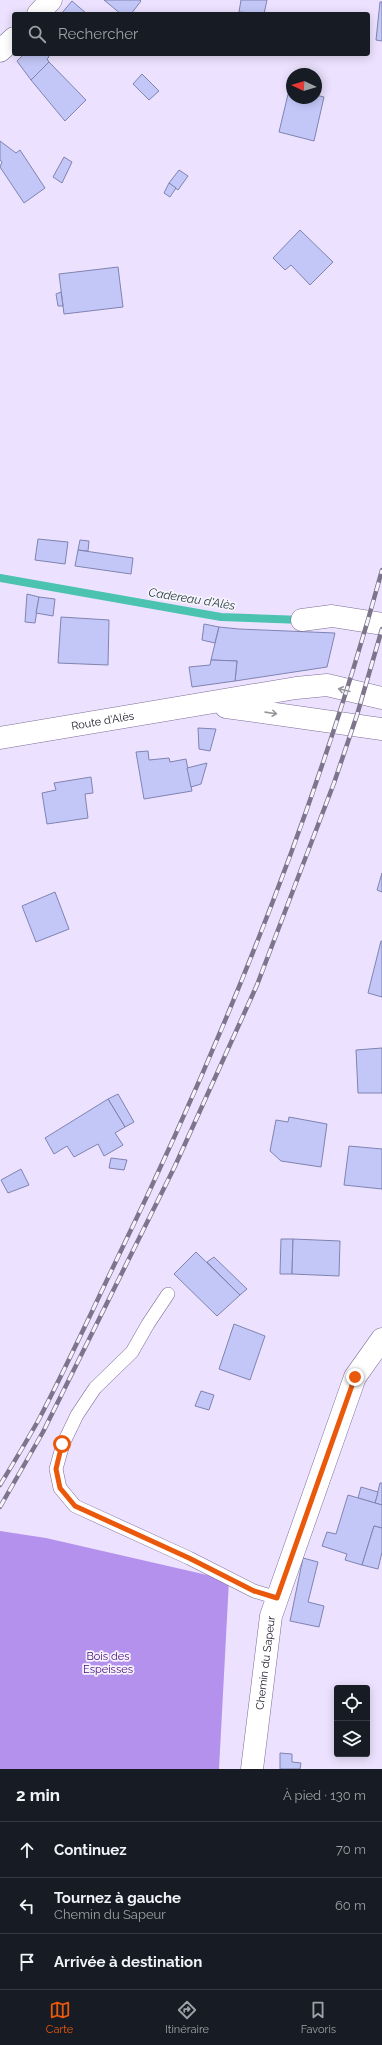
<!DOCTYPE html>
<html lang="fr">
<head>
<meta charset="utf-8">
<style>
	body { margin:0; font-family:Raleway,sans-serif; background:#20242c; color:#f1f3f6 }
	.controls { position:absolute; right:12px; bottom:12px; display:grid; overflow:hidden; border-radius:4px; box-shadow:0 2px 10px #0003 }
	.controls button { width:36px; height:36px; display:grid; place-items:center; padding:0; border:0; border-bottom:1px solid #363941; background:#171b24; color:#f1f3f6; font:20px sans-serif }
	.compass { position:absolute; left:286px; top:68px; width:36px; height:36px; border-radius:50%; background:#171b24; box-shadow:0 2px 10px #0003; rotate:274deg }
	.stop { position:absolute; width:12px; height:12px; margin:-9px; border:3px solid #ea580c; border-radius:50%; background:#fff }
	.stop.end { background:#ea580c; border-color:#fff; box-shadow:0 1px 4px #0008 }
	.list { margin:0; padding:0; list-style:none }
	h2 { display:flex; justify-content:space-between; align-items:center; height:52px; margin:0; padding:0 16px; font-size:17px }
	h2 small { font-size:13px; font-weight:400; color:#9ea1a6 }
	.list li { display:grid; grid-template-columns:26px 1fr auto; gap:12px; align-items:center; box-sizing:border-box; height:56px; padding:0 16px; border-top:1px solid #363941 }
	.list b { display:block; font-size:15px; white-space:nowrap }
	.list p { margin:0; font-size:13px; white-space:nowrap; color:#9ea1a6 }
	.list em { font-size:13px; font-style:normal; color:#9ea1a6 }
	.icon { flex:none; width:22px; height:22px; fill:none; stroke:currentColor; stroke-width:2; stroke-linecap:round; stroke-linejoin:round }
	.map { position:relative; flex:none; width:382px; height:1769px; overflow:hidden }
	.search { position:absolute; background:#171b24; box-shadow:0 2px 10px #0003; left:12px; right:12px; top:12px; height:44px; display:flex; align-items:center; gap:10px; box-sizing:border-box; padding:0 14px; border-radius:4px; color:#9ea1a6; font-size:15px }
	.sheet { height:220px; background:#171b24 }
	nav { display:flex; justify-content:space-around; align-items:center; box-sizing:border-box; height:56px; border-top:1px solid #363941; background:#171b24; font-size:11px; color:#9ea1a6 }
	nav a { display:grid; justify-items:center; gap:2px }
	nav .on { color:#ea580c }
	.map>svg:first-child { display:block }
</style>
</head>
<body>
<div class="map">
<svg width="382" height="1769" viewBox="0 0 382 1769">
	<rect width="100%" height="100%" fill="#ece2ff"/>
	<path fill="#b591ee" d="M0,1531l46,7 183,42 -10,189h-219z"/>
	<g fill="none" stroke-linecap="round" stroke-linejoin="round">
		<path stroke="#4cc2b0" stroke-width="8" d="M0,578l221,39 81,3"/>
	</g>
	<g fill="#c2c7f7" stroke="#8083b0">
		<path d="M104,0h36l1,1 -10,13h-10z"/>
		<path d="M241,0h26l-3,14 -25,-2z"/>
		<path d="M72,1l15,13h-26z"/>
		<path d="M380,2h2v39l-6,-1z"/>
		<path d="M24,54h23l2,3 -2,2 2,3 -18,18 -14,-19z"/>
		<path d="M49,62l37,38 -21,21 -34,-41z"/>
		<path d="M142,74l17,17 -10,9 -16,-16z"/>
		<path d="M289,90h3v8h24v-3l8,2 -10,44 -35,-9z"/>
		<path d="M0,141l16,12 4,-3 25,38 -21,15 -24,-36 2,-5 -2,-2z"/>
		<path d="M64,157l8,5 -10,21 -9,-6z"/>
		<path d="M179,170l9,6 -10,14 -9,-7z"/>
		<path d="M169,183l7,5 -6,9 -6,-4z"/>
		<path d="M300,230l33,32 -23,23 -19,-20 -6,5 -12,-12z"/>
		<path d="M118,267l5,40 -59,7 -5,-40z"/>
		<path d="M61,292l2,14h-5l-2,-12z"/>
		<path d="M38,539l30,3 -3,22 -30,-4z"/>
		<path d="M80,540l9,1 -1,10 -10,-1z"/>
		<path d="M78,550l55,8 -2,16 -56,-8z"/>
		<path d="M27,594l12,3 -4,26 -10,-1z"/>
		<path d="M39,597l16,2 -2,17 -17,-3z"/>
		<path d="M61,617l48,3 -1,45 -50,-2z"/>
		<path d="M204,624l15,3 -4,16 -13,-3z"/>
		<path d="M219,627l20,2 96,4 -8,34 -92,14 2,-20 -26,-1z"/>
		<path d="M211,660l26,1 -2,20 -43,6 -3,-20 21,-2z"/>
		<path d="M198,728l18,1 -6,22 -11,-2z"/>
		<path d="M148,751l1,9 20,-2 1,4 16,-3 6,32 -48,8 -8,-47z"/>
		<path d="M207,763l-6,21 -10,3 -4,-19z"/>
		<path d="M91,777l2,16 -8,1 3,24 -41,6 -5,-31 14,-3 -2,-7z"/>
		<path d="M382,873v19l-5,-2z"/>
		<path d="M55,892l14,37 -33,13 -14,-36z"/>
		<path d="M381,941h1v56l-14,-4z"/>
		<path d="M382,1048v45h-24l-2,-43z"/>
		<path d="M118,1094l16,28 -9,5 -17,-28z"/>
		<path d="M108,1099l17,28 -10,6 8,12 -19,11 -6,-12 -24,13 -7,-11 -13,8 -9,-16z"/>
		<path d="M289,1117l38,7 -6,43 -40,-6 -11,-10 6,-31 12,2z"/>
		<path d="M349,1146l33,3v40l-38,-4z"/>
		<path d="M111,1158l16,2 -3,10 -15,-2z"/>
		<path d="M21,1169l8,16 -21,8 -7,-13z"/>
		<path d="M281,1239h12l-1,35h-12z"/>
		<path d="M293,1239l47,2 -1,35 -47,-2z"/>
		<path d="M196,1252l44,43 -23,21 -43,-42z"/>
		<path d="M214,1257l33,32 -7,6 -33,-33z"/>
		<path d="M234,1324l31,12 -15,44 -31,-11z"/>
		<path d="M201,1391l13,4 -5,15 -14,-4z"/>
		<path d="M380,1483h2v22l-7,-2z"/>
		<path d="M361,1487l17,5 -3,11 -17,-5z"/>
		<path d="M348,1495l34,10v23l-8,-2 -12,39 -17,-5 2,-6 -25,-8 5,-14 9,2z"/>
		<path d="M374,1526l8,2v24l-4,17 -16,-4z"/>
		<path d="M303,1558l15,4 -10,40 16,4 -5,21 -29,-6z"/>
		<path d="M280,1753l12,1v8l9,1 -1,6h-20z"/>
	</g>
	<g fill="none" stroke-linecap="round" stroke-linejoin="round">
		<defs>
			<path id="service" d="M168,1294l-20,30 -16,28 -37,36 -18,27 -14,29 -7,25 4,19 15,18 114,52 65,33 23,7"/>
			<g id="minor">
				<path d="M302,620l30,-4 50,8"/>
				<path id="s1" d="M252,1769l19,-153 84,-239 27,-38"/>
			</g>
			<g id="tertiary">
				<path d="M38,14l13,-14"/>
				<path d="M0,51l14,-13"/>
			</g>
			<g id="secondary">
				<path d="M226,707l156,22"/>
				<path id="s2" d="M0,738l296,-50 31,-3 55,13"/>
			</g>
		</defs>
		<use href="#service" stroke="#7d6d98" stroke-width="14"/>
		<use href="#minor" stroke="#7d6d98" stroke-width="23"/>
		<use href="#tertiary" stroke="#7d6d98" stroke-width="23"/>
		<use href="#secondary" stroke="#7d6d98" stroke-width="23"/>
		<use href="#service" stroke="#fff" stroke-width="13"/>
		<use href="#minor" stroke="#fff" stroke-width="22"/>
		<use href="#tertiary" stroke="#fff" stroke-width="22"/>
		<use href="#secondary" stroke="#fff" stroke-width="22"/>
		<defs>
			<g id="rail">
				<path d="M0,1485c13,-21 26,-43 38,-64 28,-53 53,-108 79,-162 108,-222 200,-451 265,-689"/>
				<path d="M0,1507l43,-75 132,-266 82,-181 77,-202 23,-68 25,-86"/>
			</g>
		</defs>
		<use href="#rail" stroke="#7d758b" stroke-width="4.5"/>
		<use href="#rail" stroke="#f6f3fd" stroke-width="3" stroke-dasharray="9" stroke-linecap="butt"/>
	</g>
	<defs><path id="oneway-shaft" d="M-6 0H5M1.5-3L5.5 0L1.5 3" fill="none" stroke-width="1.6" stroke-linecap="round" stroke-linejoin="round"/></defs>
	<g stroke="#98969d">
		<use href="#oneway-shaft" transform="translate(344 690) rotate(-166)"/>
		<use href="#oneway-shaft" transform="translate(271 713) rotate(8)"/>
	</g>
	<g fill="none" stroke-linecap="round" stroke-linejoin="round">
		<path stroke="#ea580c" stroke-width="5" d="M62,1444l-6,25 4,19 15,18 114,52 65,33 23,7 78,-221"/>
	</g>
	<g text-anchor="middle" stroke-width="3.5" stroke-linejoin="round" paint-order="stroke">
		<g font-size="11" fill="#1b1525" stroke="#f6f3fd">
			<text dy="4" stroke="none"><textPath href="#s2" startOffset="104">Route d'Alès</textPath></text>
			<text dy="4" stroke="none"><textPath href="#s1" startOffset="107">Chemin du Sapeur</textPath></text>
		</g>
		<g font-size="11" fill="#470a7b" stroke="#f6f3fd">
			<text x="108" y="1660">Bois des<tspan x="108" dy="13">Espeisses</tspan></text>
		</g>
		<g font-size="12" font-style="italic" fill="#233d38" stroke="#f6f3fd">
			<text transform="translate(192 599) rotate(9)" y="4">Cadereau d'Alès</text>
		</g>
	</g>
</svg>
<div class="controls">
<button><svg class="icon" aria-label="locate" viewBox="0 0 24 24"><circle cx="12" cy="12" r="6"/><path d="M12 2v4M12 18v4M2 12h4M18 12h4"/></svg></button>
<button><svg class="icon" aria-label="layers" viewBox="0 0 24 24"><path d="M12 4l9 5-9 5-9-5zM3 14l9 5 9-5"/></svg></button>
</div>
<svg class="compass" viewBox="-18 -18 36 36"><path d="M0-13l5 13h-10z" fill="#e53935"/><path d="M0 13l5-13h-10z" fill="#9ea1a6"/></svg>
<div class="stop" style="left:62px;top:1444px"></div>
<div class="stop end" style="left:355px;top:1377px"></div>
<div class="search"><svg class="icon" aria-label="search" viewBox="0 0 24 24"><circle cx="10" cy="10" r="6"/><path d="M15 15l6 6"/></svg>Rechercher</div>
</div>
<section class="sheet">
<h2>2 min<small>À pied · 130 m</small></h2>
<ul class="list">
<li><svg class="icon" aria-label="ahead" viewBox="0 0 24 24"><path d="M12 20V5M6 11l6-6 6 6"/></svg><div><b>Continuez</b></div><em>70 m</em></li>
<li><svg class="icon" aria-label="left" viewBox="0 0 24 24"><path d="M17 20v-9H6M10 6l-5 5 5 5"/></svg><div><b>Tournez à gauche</b><p>Chemin du Sapeur</p></div><em>60 m</em></li>
<li><svg class="icon" aria-label="arrive" viewBox="0 0 24 24"><path d="M6 21V4h12l-3 4 3 4H6"/></svg><div><b>Arrivée à destination</b></div></li>
</ul>
</section>
<nav>
<a class="on"><svg class="icon" aria-label="map" viewBox="0 0 24 24"><path d="M3 6l6-2 6 2 6-2v14l-6 2-6-2-6 2zM9 4v14M15 6v14"/></svg>Carte</a>
<a><svg class="icon" aria-label="directions" viewBox="0 0 24 24"><path d="M12 3l9 9-9 9-9-9zM9 14v-3h6M13 9l2 2-2 2"/></svg>Itinéraire</a>
<a><svg class="icon" aria-label="saved" viewBox="0 0 24 24"><path d="M7 4h10v16l-5-4-5 4z"/></svg>Favoris</a>
</nav>
</body>
</html>
